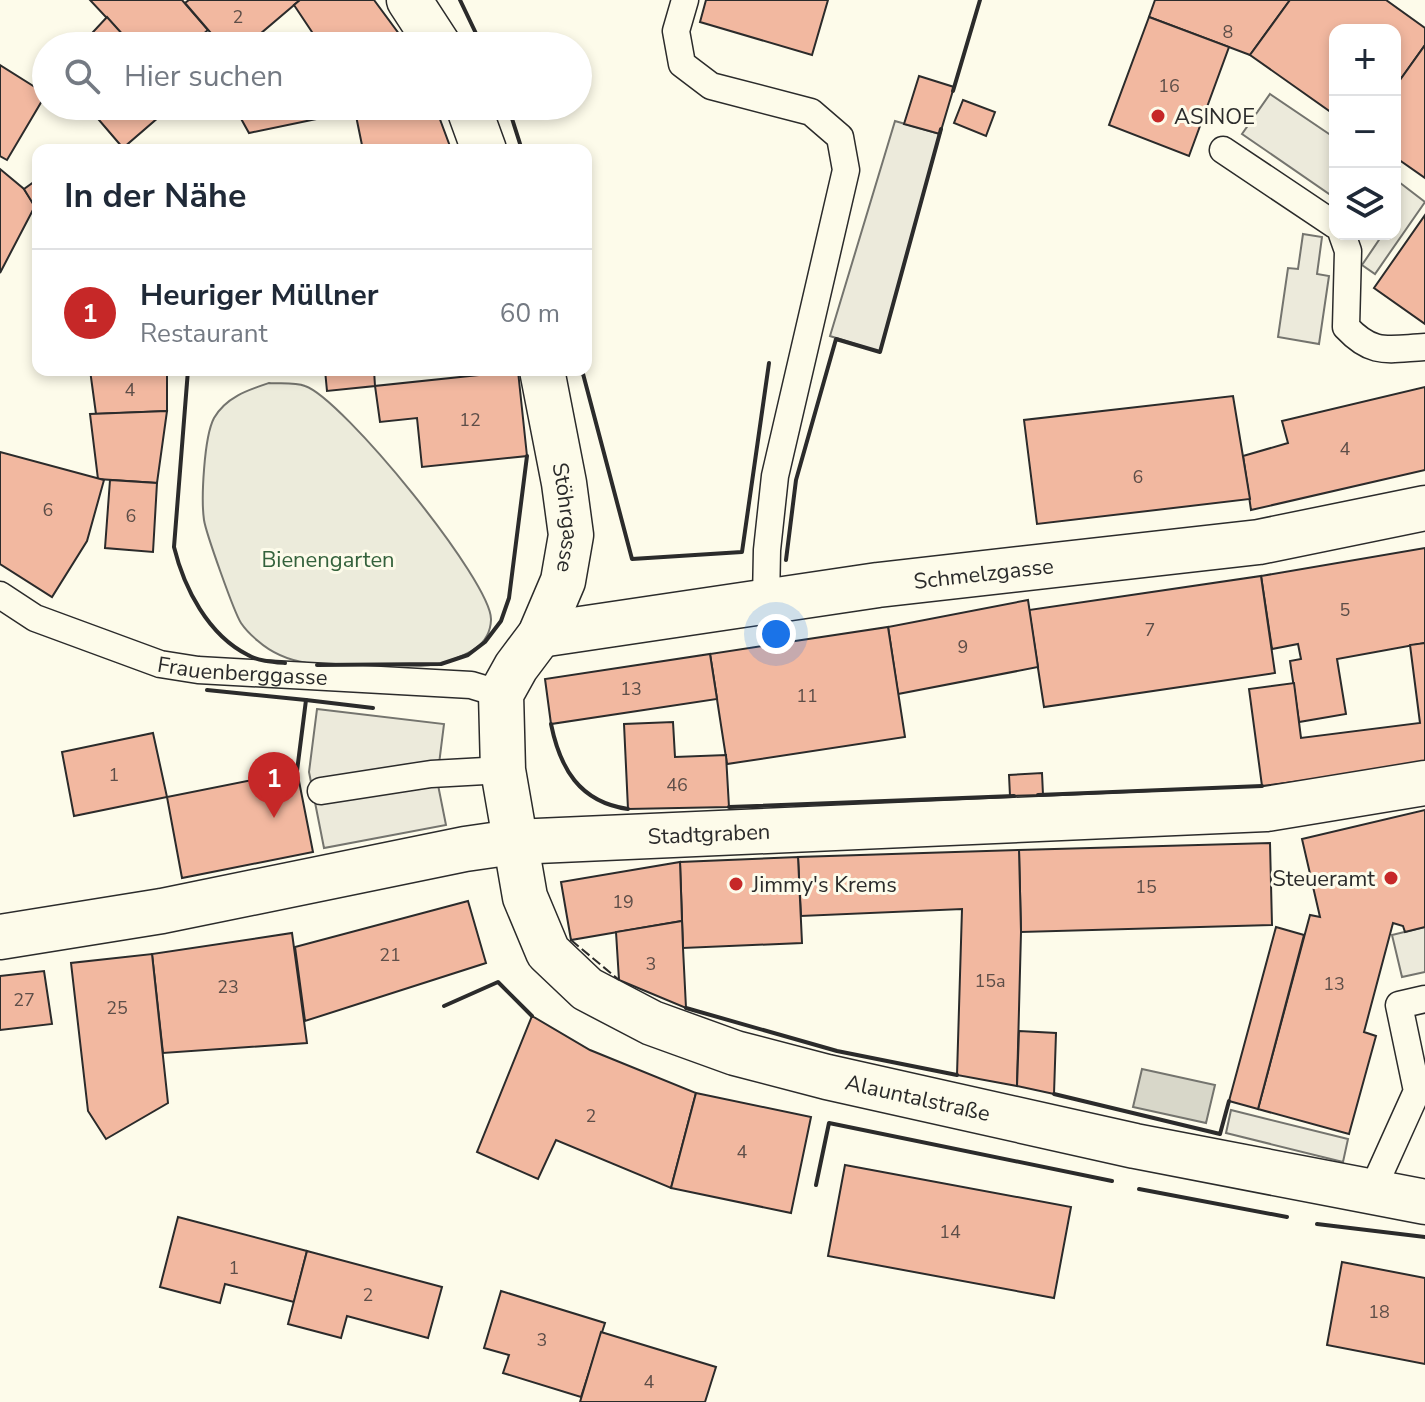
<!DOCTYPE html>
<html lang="de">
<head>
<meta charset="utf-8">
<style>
	body { margin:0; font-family:"Nunito Sans",sans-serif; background:#f6f6f7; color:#1f2937 }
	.controls { position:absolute; right:24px; top:24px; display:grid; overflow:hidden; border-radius:16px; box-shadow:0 4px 12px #0003 }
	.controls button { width:72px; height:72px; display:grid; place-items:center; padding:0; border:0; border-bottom:2px solid #e0e1e3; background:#fff; color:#1f2937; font:40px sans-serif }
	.you { position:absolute; left:776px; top:634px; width:28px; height:28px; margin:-20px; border:6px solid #fff; border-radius:50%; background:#1a73e8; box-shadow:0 0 0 12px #1a73e833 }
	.badge { display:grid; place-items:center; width:52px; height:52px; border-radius:50%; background:#c62828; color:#fff; font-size:26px; font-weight:700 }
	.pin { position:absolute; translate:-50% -66px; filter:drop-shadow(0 2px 4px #0008) }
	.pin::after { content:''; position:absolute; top:42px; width:28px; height:24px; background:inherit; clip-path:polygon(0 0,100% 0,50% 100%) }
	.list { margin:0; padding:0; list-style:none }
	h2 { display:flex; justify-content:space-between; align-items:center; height:104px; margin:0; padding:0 32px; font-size:34px }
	h2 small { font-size:26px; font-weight:400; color:#747a83 }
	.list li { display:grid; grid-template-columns:52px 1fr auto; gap:24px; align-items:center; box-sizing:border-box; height:128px; padding:0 32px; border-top:2px solid #e0e1e3 }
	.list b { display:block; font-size:30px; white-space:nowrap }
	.list p { margin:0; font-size:26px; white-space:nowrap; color:#747a83 }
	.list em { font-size:26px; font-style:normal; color:#747a83 }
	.icon { flex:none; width:44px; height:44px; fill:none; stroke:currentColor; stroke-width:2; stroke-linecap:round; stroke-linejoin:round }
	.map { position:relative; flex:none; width:1425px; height:1402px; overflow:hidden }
	.search { position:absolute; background:#fff; box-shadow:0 4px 12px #0003; left:32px; top:32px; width:560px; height:88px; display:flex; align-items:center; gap:20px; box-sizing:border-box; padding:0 28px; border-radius:44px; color:#747a83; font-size:30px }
	.panel { position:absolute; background:#fff; box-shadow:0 4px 12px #0003; left:32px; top:144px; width:560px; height:232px; border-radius:16px }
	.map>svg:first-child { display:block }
</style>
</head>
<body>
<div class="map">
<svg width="1425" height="1402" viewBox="0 0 1425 1402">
	<rect width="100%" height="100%" fill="#fdfbea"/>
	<path fill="#ecebdb" stroke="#74746e" stroke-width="2" d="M269,383c11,1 26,-1 36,3 37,12 188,197 186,234 -1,26 -24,35 -45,42 -21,7 -50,2 -73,2 -40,1 -82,6 -115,-23 -6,-5 -13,-12 -17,-18 -7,-11 -35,-90 -37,-103 -3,-21 0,-83 10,-102 12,-21 34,-28 55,-35z"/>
	<g fill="#eceadb" stroke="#74746e" stroke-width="2">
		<path d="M1270,94l65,44v60l-93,-64z"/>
		<path d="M895,121l45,13 -60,218 -50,-16z"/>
		<path d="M1395,179l30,23 -50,72 -13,-9 21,-31h12z"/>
		<path d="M1303,234l19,3 -5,37 12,2 -10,68 -41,-7 10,-69 10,1z"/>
		<path d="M317,709l127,15 -7,56 9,45 -122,23 -15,-76z"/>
		<path d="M1425,927v45l-23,5 -10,-42z"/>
		<path d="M1231,1110l117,29 -5,23 -117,-29z"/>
	</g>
	<path fill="#d8d7c9" stroke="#74746e" stroke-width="2" d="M1142,1069l73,16 -9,38 -73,-16z"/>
	<g fill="#f2b8a0" stroke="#2b2b2b" stroke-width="2">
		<path d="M90,0h92l26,30 -19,16h-56z"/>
		<path d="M189,0h111l-54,46h-24l-37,-43z"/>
		<path d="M300,0h74l34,46h-110l18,-8 -22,-33z"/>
		<path d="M706,0h122l-16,55 -112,-33z"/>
		<path d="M1155,0h135l-40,55 -101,-38z"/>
		<path d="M1290,0h96l39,28v17l-30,42v-57h-60v85l-85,-60z"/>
		<path d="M107,17l26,29h-53z"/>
		<path d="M1149,17l80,30 -40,109 -80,-31z"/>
		<path d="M1425,45v133l-30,-21v-70z"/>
		<path d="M0,65l46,29 -39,66 -7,-4z"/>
		<path d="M919,76l35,11 -14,47 -36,-10z"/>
		<path d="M963,100l32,12 -9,24 -32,-13z"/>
		<path d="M87,106h77l3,4 -44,38z"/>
		<path d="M234,106h201l16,43 -88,1 -8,-39 -106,22z"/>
		<path d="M0,169l24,20 11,17 -35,67z"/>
		<path d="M38,179v33l-14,-23z"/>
		<path d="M1425,215v109l-51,-36z"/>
		<path d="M90,370h77v41l-71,3z"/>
		<path d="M325,370h49l1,16 -48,5z"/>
		<path d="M518,371l9,85 -105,11 -5,-49 -37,4 -5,-36z"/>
		<path d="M1425,387v83l-174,40 -8,-54 45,-13 -6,-22z"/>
		<path d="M1233,396l17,103 -213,25 -13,-104z"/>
		<path d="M167,411l-10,72 -59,-4 -8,-65z"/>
		<path d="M0,452l104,28 -17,61 -35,56 -52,-33z"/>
		<path d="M110,480l47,3 -4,69 -48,-4z"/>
		<path d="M1425,548v95l-88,16 9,55 -47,8 -9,-61 11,-2 -3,-15 -26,5 -11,-73z"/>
		<path d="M1261,576l14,97 -231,34 -15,-97z"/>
		<path d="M1028,600l10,67 -140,27 -10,-67z"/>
		<path d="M888,627l17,110 -178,27 -17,-110z"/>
		<path d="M1425,643v122l-163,21 -13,-97 45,-6 7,55 119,-15 -10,-78z"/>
		<path d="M710,654l7,45 -166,25 -6,-45z"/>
		<path d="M673,722l2,35 51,-2 3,52 -101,2 -4,-85z"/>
		<path d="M153,733l14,64 -93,19 -12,-64z"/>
		<path d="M297,771l16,81 -131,26 -15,-81z"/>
		<path d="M1042,773l1,22 -33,1 -1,-21z"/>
		<path d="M1425,810v117l-20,5 -2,-6 -10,-3 -29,109 12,4 -27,98 -91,-25 52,-194 10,2 -18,-78z"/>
		<path d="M1270,843l2,82 -251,7 -2,-82z"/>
		<path d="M1019,850l2,82 -4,154 -60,-11 5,-166 -161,7 -3,-59z"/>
		<path d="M798,857l4,86 -119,5 -3,-86z"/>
		<path d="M680,862l2,59 -111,19 -10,-58z"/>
		<path d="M468,901l18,62 -181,58 -10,-74z"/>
		<path d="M682,921l1,27 3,60 -67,-28 -3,-48z"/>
		<path d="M1276,927l28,8 -46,174 -29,-8z"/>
		<path d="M292,933l15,110 -144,10 -11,-99z"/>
		<path d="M152,954l16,149 -62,36 -18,-28 -17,-148z"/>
		<path d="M44,971l8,53 -52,6v-54z"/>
		<path d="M532,1016l58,34 106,43 -25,95 -115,-48 -18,39 -61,-27z"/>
		<path d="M1019,1031l37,2 -2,61 -37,-8z"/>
		<path d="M696,1093l115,24 -20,96 -120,-25z"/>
		<path d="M845,1165l226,42 -17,91 -226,-42z"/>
		<path d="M178,1217l129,34 -13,51 -69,-18 -5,19 -60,-16z"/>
		<path d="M307,1251l135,36 -14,51 -81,-22 -6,22 -53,-14z"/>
		<path d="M1342,1262l83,16v86l-98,-19z"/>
		<path d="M501,1291l104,32 -24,74 -78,-24 6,-18 -25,-7z"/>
		<path d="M601,1332l115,35 -11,35h-125z"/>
	</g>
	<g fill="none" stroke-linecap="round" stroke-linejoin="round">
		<defs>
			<g id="lane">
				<path d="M685,0l-9,31 6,33 29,22 100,26 29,25 6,33 -71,306 -8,74 -1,50"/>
				<path d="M1223,150l112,75"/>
				<path d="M1342,234l6,17 -2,76c27,29 42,22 79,20"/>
				<path id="s1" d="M0,595l35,23 125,46 38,6 273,15 30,9"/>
				<path d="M321,791l110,-17 72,-4"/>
				<path d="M1371,1193l46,-102 -18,-86 26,-6"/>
			</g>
			<g id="street">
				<path d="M409,0l30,46"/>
				<path d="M468,106l16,44"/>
				<path id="s2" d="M542,370l22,113 7,52 -8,46 -23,54 -24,32 -15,27 2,76 22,127 23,55 39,37 65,34 83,30 92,24 308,69 290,56"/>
				<path id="s3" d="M540,635l338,-50 381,-43 166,-34"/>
				<path id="s4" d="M0,937l162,-26 303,-62 49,-7 752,-33 159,-26"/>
			</g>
		</defs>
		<use href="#lane" stroke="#2b2b2b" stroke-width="29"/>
		<use href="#street" stroke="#2b2b2b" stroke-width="47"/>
		<use href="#lane" stroke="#fdfbea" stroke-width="26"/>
		<use href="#street" stroke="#fdfbea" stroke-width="44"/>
		<path stroke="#2b2b2b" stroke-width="2" stroke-dasharray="10 4" stroke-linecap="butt" d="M571,940l48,40"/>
		<g stroke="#2b2b2b" stroke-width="4">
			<path d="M460,0l22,46"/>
			<path d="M953,91l27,-91"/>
			<path d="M508,106l14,44"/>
			<path d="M188,370l-14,177c10,41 34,88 74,108 10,6 25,7 37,8"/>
			<path d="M582,370l50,189 110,-7 27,-189"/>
			<path d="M786,560l10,-80 40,-141 44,13 61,-223"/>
			<path d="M317,665l124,-1 27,-9 17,-13 16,-21 8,-23 18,-142"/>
			<path d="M207,690l99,10"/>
			<path d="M551,724c9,44 28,78 77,85"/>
			<path d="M297,771l9,-71 67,8"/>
			<path d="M1038,795l224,-9"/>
			<path d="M729,807l285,-11"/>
			<path d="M444,1006l54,-24 34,34"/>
			<path d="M686,1008l151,43 120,24"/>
			<path d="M1054,1094l166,40 9,-33"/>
			<path d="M816,1185l13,-62 283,58"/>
			<path d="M1139,1189l148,28"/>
			<path d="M1317,1224l108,13"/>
		</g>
	</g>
	<g fill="#c62828" stroke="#fdfbea" stroke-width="3">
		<circle cx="1158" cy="116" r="8"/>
		<circle cx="1391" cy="878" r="8"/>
		<circle cx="736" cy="884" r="8"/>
	</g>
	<g text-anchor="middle" stroke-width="6" stroke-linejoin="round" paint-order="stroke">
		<g font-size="18" fill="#5d4e48">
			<text x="238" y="23">2</text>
			<text x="1228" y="38">8</text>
			<text x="1169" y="92">16</text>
			<text x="130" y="396">4</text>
			<text x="470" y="426">12</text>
			<text x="1345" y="455">4</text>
			<text x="1138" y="483">6</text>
			<text x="48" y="516">6</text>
			<text x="131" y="522">6</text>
			<text x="1345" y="616">5</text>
			<text x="1150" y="636">7</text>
			<text x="963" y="653">9</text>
			<text x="631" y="695">13</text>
			<text x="807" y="702">11</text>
			<text x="114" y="781">1</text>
			<text x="677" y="791">46</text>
			<text x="1146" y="893">15</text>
			<text x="623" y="908">19</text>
			<text x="390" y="961">21</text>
			<text x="651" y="970">3</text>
			<text x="990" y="987">15a</text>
			<text x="1334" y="990">13</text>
			<text x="228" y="993">23</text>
			<text x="24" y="1006">27</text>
			<text x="117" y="1014">25</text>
			<text x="591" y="1122">2</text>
			<text x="742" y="1158">4</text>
			<text x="950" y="1238">14</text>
			<text x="234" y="1274">1</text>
			<text x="368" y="1301">2</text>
			<text x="1379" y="1318">18</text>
			<text x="542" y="1346">3</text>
			<text x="649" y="1388">4</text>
		</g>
		<g font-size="22" fill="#2b2b2b" stroke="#fdfbea" text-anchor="start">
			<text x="1174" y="124">ASINOE</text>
			<text x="1375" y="886" text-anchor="end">Steueramt</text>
			<text x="752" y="892">Jimmy's Krems</text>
		</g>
		<g font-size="22" fill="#2b2b2b" stroke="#fdfbea">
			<text dy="8" stroke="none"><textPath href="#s2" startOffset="150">Stöhrgasse</textPath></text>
			<text dy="8" stroke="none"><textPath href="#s3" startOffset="448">Schmelzgasse</textPath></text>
			<text dy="8" stroke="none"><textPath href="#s1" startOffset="258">Frauenberggasse</textPath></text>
			<text dy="8" stroke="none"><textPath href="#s4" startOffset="718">Stadtgraben</textPath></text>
			<text dy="8" stroke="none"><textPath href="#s2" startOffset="1012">Alauntalstraße</textPath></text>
		</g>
		<g font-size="22" fill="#34623c" stroke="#fdfbea">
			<text x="328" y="567">Bienengarten</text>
		</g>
	</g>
</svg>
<div class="controls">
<button>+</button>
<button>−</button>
<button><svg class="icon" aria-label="layers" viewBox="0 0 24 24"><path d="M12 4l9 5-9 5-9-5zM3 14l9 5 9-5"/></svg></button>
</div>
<div class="you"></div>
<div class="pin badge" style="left:274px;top:818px">1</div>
<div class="search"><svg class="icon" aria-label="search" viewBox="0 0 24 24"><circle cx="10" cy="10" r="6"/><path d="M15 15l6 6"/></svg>Hier suchen</div>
<section class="panel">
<h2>In der Nähe<small></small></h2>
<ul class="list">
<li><span class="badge">1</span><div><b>Heuriger Müllner</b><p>Restaurant</p></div><em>60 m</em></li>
</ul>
</section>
</div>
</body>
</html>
